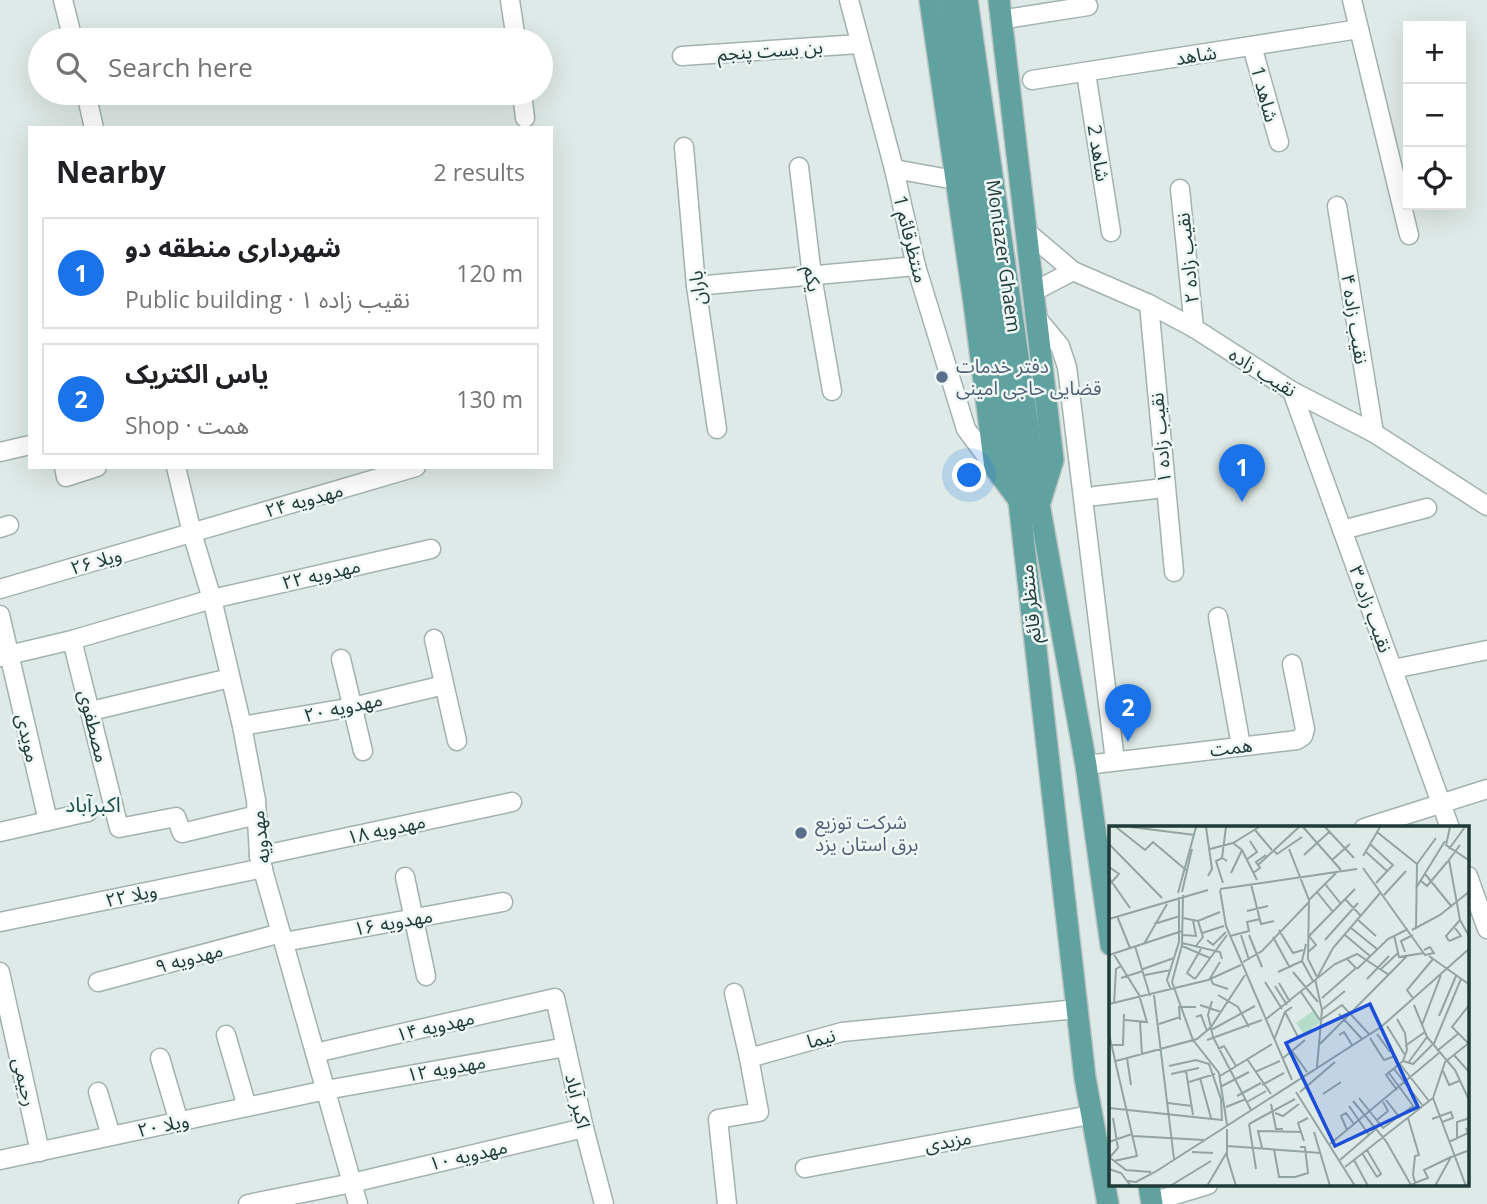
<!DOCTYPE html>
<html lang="en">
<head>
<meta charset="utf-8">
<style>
	body { margin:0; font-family:"Open Sans","Noto Sans Arabic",sans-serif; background:#f6f6f6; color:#202124 }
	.controls { position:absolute; right:21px; top:21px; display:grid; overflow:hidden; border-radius:0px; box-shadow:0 7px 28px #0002 }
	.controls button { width:63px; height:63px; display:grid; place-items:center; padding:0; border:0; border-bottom:2px solid #e0e0e0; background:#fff; color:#202124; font:35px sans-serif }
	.you { position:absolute; left:970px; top:476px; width:24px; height:24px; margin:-18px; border:5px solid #fff; border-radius:50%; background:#1a73e8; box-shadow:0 0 0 10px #1a73e833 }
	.badge { display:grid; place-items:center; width:46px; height:46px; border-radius:50%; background:#1a73e8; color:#fff; font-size:23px; font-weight:700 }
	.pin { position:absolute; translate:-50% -58px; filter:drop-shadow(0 2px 4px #0008) }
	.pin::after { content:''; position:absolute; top:37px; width:24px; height:21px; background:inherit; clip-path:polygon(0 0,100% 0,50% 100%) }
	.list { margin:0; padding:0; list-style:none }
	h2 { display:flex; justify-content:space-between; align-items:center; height:91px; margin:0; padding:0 28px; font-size:30px }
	h2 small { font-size:23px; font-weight:400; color:#757577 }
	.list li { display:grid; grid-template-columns:46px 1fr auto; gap:21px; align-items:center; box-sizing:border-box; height:112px; margin:0 14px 14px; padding:0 14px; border:2px solid #e0e0e0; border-radius:0px }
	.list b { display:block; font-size:26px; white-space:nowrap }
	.list p { margin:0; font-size:23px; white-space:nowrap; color:#757577 }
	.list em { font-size:23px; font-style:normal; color:#757577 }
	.icon { flex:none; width:38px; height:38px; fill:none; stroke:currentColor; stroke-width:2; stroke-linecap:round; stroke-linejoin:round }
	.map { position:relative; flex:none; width:1487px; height:1204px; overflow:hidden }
	.search { position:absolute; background:#fff; box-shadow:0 7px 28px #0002; left:28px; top:28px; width:525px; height:77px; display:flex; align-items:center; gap:18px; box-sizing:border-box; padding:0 24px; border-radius:38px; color:#757577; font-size:26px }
	.panel { position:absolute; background:#fff; box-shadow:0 7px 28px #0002; left:28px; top:126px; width:525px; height:343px; border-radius:0px }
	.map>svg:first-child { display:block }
</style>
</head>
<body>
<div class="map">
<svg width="1487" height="1204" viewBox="0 0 1487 1204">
	<rect width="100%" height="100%" fill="#deeae7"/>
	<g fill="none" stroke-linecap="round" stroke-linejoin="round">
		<defs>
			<g id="minor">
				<path d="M63,0l10,40"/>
				<path d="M510,0l6,40"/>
				<path d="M849,0l45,169 22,97 50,163 29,39"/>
				<path d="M1352,0l57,235"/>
				<path d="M1000,20l88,-14"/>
				<path d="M1252,46l27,96"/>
				<path d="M682,56l177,-12"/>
				<path d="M1086,73l25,159"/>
				<path d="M1032,80l327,-51"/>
				<path d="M86,93l8,35"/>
				<path d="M522,93l3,25"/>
				<path d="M684,147l12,139 21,143"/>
				<path d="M799,167l13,109 20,115"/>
				<path d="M894,169l61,11"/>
				<path d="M1180,189l14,139"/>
				<path d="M1337,206l37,227"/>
				<path d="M1026,231l47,40 76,33 45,24 98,63 82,42 113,73"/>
				<path d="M696,286l220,-20"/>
				<path d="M1033,292l40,-21"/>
				<path d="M1149,304l25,268"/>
				<path d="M1036,317l24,29 7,21 48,394"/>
				<path d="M1292,391l158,437"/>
				<path d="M0,452l30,-7"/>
				<path d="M64,467l2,10 31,-10"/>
				<path d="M176,467l16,66 20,66 30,127 14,74 3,56 99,348"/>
				<path d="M1095,496l69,-8"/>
				<path d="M0,528l9,-3"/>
				<path d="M1342,530l85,-22"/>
				<path d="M0,589l416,-122"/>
				<path d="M0,615l48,206"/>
				<path d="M1218,617l23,129"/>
				<path d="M434,639l23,102"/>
				<path d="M72,640l47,188 57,-11 6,16 75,-18"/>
				<path d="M0,657l72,-17 140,-41 219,-50"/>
				<path d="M341,659l22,92"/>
				<path d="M1393,669l94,-19"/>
				<path d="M91,711l139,-33"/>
				<path d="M242,726l111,-19 91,-22"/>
				<path d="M1086,765l211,-25 6,-4 2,-7 -13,-65"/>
				<path d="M1364,828l123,-39"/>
				<path d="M0,832l88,-20"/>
				<path d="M259,856l253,-54"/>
				<path d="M1468,876l19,53"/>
				<path d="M405,877l21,99"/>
				<path d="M0,922l263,-54"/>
				<path d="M284,942l219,-40"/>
				<path d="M0,972l40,180"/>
				<path d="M98,982l183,-49"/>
				<path d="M734,993l15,65"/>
				<path d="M226,1035l21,72"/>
				<path d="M315,1053l240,-55 29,130 20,76"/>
				<path d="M160,1058l19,64"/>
				<path d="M98,1092l13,44"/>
				<path d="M0,1160l326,-70 240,-43"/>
				<path d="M805,1168l285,-53"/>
				<path d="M1151,1202l57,-17"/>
				<path d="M248,1204l104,-21 232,-55"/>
				<path d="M727,1204l-9,-85 41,-7 -10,-54 93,-26 235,-23"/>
			</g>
			<g id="primary">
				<path d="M930,0l44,303 21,165 24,32"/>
				<path d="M951,0l61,440 73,638 23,126"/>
				<path d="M967,0l72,504 47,261 25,180"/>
				<path d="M999,0l54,460 -12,39"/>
				<path d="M1149,1185l3,19"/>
			</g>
		</defs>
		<use href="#minor" stroke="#a1b2af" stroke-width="21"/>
		<use href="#primary" stroke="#bcc4c4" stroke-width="24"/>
		<use href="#minor" stroke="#fff" stroke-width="18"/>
		<use href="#primary" stroke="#60a2a0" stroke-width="21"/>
	</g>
	<g fill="#5c6f8a" stroke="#eef7f4" stroke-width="2.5">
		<circle cx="942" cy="377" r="7"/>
		<circle cx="801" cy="833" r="7"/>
	</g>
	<g text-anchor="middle" stroke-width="5" stroke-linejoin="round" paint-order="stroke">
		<g font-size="19" fill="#1f3a39" stroke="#eef7f4">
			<text transform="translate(770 50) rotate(-4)" y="7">بن بست پنجم</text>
			<text transform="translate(1196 55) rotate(-9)" y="7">شاهد</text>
			<text transform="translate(1265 94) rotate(75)" y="7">شاهد 1</text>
			<text transform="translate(1099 153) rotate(81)" y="7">شاهد 2</text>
			<text transform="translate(911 239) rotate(76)" y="7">منتظرقائم 1</text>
			<text transform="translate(1004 256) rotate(82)" y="7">Montazer Ghaem</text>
			<text transform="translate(1187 258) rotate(-96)" y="7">نقیب زاده ۲</text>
			<text transform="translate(813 279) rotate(81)" y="7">یکم</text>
			<text transform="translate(697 288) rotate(-97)" y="7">باران</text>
			<text transform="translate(1355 319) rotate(81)" y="7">نقیب زاده ۴</text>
			<text transform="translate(1263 372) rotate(32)" y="7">نقیب زاده</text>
			<text transform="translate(1160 438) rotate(-95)" y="7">نقیب زاده ۱</text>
			<text transform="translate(304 500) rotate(-16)" y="7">مهدویه ۲۴</text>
			<text transform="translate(96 561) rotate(-16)" y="7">ویلا ۲۶</text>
			<text transform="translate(321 574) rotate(-13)" y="7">مهدویه ۲۲</text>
			<text transform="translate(1030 604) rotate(-96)" y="7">منتظر قائم</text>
			<text transform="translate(1371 609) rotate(70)" y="7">نقیب زاده ۳</text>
			<text transform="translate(343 707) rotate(-12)" y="7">مهدویه ۲۰</text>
			<text transform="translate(94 726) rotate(76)" y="7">مصطفوی</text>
			<text transform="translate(28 738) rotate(77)" y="7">مویدی</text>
			<text transform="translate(1231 747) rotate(-7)" y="7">همت</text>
			<text transform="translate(386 829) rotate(-12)" y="7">مهدویه ۱۸</text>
			<text transform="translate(260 837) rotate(-97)" y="7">مهدویه</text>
			<text transform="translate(131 895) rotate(-12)" y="7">ویلا ۲۲</text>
			<text transform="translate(393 922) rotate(-10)" y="7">مهدویه ۱۶</text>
			<text transform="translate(189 958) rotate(-15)" y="7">مهدویه ۹</text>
			<text transform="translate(435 1026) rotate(-13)" y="7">مهدویه ۱۴</text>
			<text transform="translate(821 1038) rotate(-15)" y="7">نیما</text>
			<text transform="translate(446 1068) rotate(-10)" y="7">مهدویه ۱۲</text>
			<text transform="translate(25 1082) rotate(77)" y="7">رحیمی</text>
			<text transform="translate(578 1101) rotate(77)" y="7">اکبر آباد</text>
			<text transform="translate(163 1125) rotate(-12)" y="7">ویلا ۲۰</text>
			<text transform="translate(948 1141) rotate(-10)" y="7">مزیدی</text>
			<text transform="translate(468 1155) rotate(-13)" y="7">مهدویه ۱۰</text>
		</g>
		<g font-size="19" fill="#4e5e75" stroke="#eef7f4" text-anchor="start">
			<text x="956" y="373">دفتر خدمات<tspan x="956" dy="22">قضایی حاجی امینی</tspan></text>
			<text x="815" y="829">شرکت توزیع<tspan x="815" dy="22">برق استان یزد</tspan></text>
		</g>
		<g font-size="21" fill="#1a4d4c" stroke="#eef7f4">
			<text x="93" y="812">اکبرآباد</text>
		</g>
	</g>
	<g transform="translate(1109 826)">
		<rect width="360" height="360" fill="#deeae7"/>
		<path d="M204,185l8,11 -17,12 -8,-11z" fill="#b5ddc9"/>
		<path fill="none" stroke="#92a4a1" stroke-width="2" d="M7,1l29,23 8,-8 33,28M22,1l64,8M97,1l6,42 -4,7M117,1l-4,31 5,3M194,1l38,43M216,1l29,31M341,1l-4,18 24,16M146,4l17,20M268,6l40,32M124,17l9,7 15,30M0,18l53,54M261,18l23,21 -17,18M351,19l-11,15 11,60 10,18M101,23l23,-6 26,-16M180,23l20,51 -1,59 9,18M340,23l16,-22M164,24l4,4 25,-17M257,26l21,19M195,29l25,-23M254,30l17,-29M113,32l-6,3 7,22M137,34l11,-8 -7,-11M223,34l18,-16M149,39l41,-38M0,41l10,7 -10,11M254,42l62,87 9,-2 -4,-6 -6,3M122,47l11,-23M144,47l7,-5 -4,-6 10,-7M316,48l27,33M0,52l21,30M312,55l6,5 21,-25M142,58l10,40 13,-3M216,58l16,20M307,62l29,-47M111,63l137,-20M111,64l6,36 66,154M73,66l10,-43M208,66l16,20M69,67l18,-66M74,69l-1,50 -10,37 21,58 26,33 8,52M275,69l22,-24M236,73l16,17M200,74l27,-27M138,85l21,-5M8,90l13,32M74,92l15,3 22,-9M0,93l99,-29M249,94l18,16M45,98l26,-8M242,102l26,21M307,102l1,-64 19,-26M170,104l14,23 10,-3M303,104l28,-15 30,-24M93,107l22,-7M74,109l13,1 -3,-16M132,109l8,25M140,109l13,32M236,109l25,21M285,109l5,22 25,-4M121,110l19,-5 -2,-9 13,-3M200,110l46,-47M164,111l17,31M98,114l6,5 13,-13M216,114l33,-37M340,115l-3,-5 14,-16M340,115l12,-5 -6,-8M73,117l38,9 2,7M35,118l23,-40M197,118l-4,17 11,20M26,120l15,50M73,120l28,12M86,121l8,-10 -5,-16M199,126l8,-7 -7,-9M296,126l-4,-11 12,-6M4,127l26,42 8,27 -22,-2M0,129l73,-24M320,130l41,29M134,136l19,-11 47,-49M34,143l31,-11M248,143l31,-30 20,-10M272,143l17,-16M169,146l24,-11M184,146l25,30M36,149l26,-5M209,150l15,-28 48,-56M12,152l22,-7M86,153l32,-44M86,153l-8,-6 14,-24M102,153l2,5 15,5M206,153l7,31 -5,57M258,153l22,-23M100,154l11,-18M156,156l17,27M170,157l11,19M166,160l12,19M62,164l-4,-10 12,-38v-45M192,166l19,28M45,169l20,164M109,169l20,12 11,20M213,172l34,-30 -9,-9M304,172l-6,-8 26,-31M103,175l-4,14 5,22 38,73M0,178l99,-24 33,-15M5,178l2,-35 5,-3M91,179l21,7M305,179l13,32 28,33 15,32M214,183l22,-18M176,186l13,25M230,188l23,25M330,190l17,-40M87,191l5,-2 6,16M213,193l20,-14 27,29M288,193l8,14 2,17 -4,11 -17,14 11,15M71,194l-1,-13h17M156,194l70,-56 22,-10 32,21M31,195l2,34M50,198l21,-7M313,199l19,-50M278,200l18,29M102,204l44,-24M0,208l28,122 -23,5M268,208l13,18M230,209l5,-3 8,13M261,212l14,22 11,-4 3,5M98,214l55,-20M165,214l11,-28 7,-5M359,217l-16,-16 18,-23M211,218l87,-88M3,219h11l1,-31M296,220l20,-14M324,220l28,-67M109,223l6,-3 12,20M183,225l15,21M328,225l22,-18M345,229l16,18M18,232l4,27M138,233l24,35M173,233l23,-19M7,235l81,-22 14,-12 34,-52M294,235l10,3 19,-19M299,237l19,-26M291,238l29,37M60,240l27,-6 13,4 12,35 1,22M285,243l29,37M77,245l7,44M334,245l6,14 10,-4M146,246l25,-11M280,247l25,34M62,248l28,-6M111,250l52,-32M91,252l11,40M80,256l26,-8M153,259l22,-12M113,260l27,-14M187,266l59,94M191,266l35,-30M214,268l18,-12M128,270l24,-13M250,272l24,30 30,-22M324,272l33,88M277,274l14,18M244,275l33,40 25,44M138,276l19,-11M59,277l24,3M162,278l5,25h7M240,280l20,29M117,281l20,-8M0,282l113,12M166,287l8,3 16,-12M299,292l11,37 -4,1 -2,19 3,11M323,293l19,-7 2,6 -11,4M268,294l11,-9 -5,-9M140,298l46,-25M140,298l7,45M118,303v27l9,30M238,304l-6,-14 5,-3 8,11M205,306l16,54M24,310l71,4M348,312v-16l13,-4M195,315l-6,-18 10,-5M0,316l23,-8M340,316l19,-9 -2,-5M221,318l109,-91M118,320l94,7M153,322l-4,-17 44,1M165,323l5,28h16l13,-4 -3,-26h-5M258,324l14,24 -4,3M83,326l21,1M253,327l15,24M0,331l17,13 25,2M1,331l8,-9 -5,-30M231,334l37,-32M245,334l14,26M236,341l88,-69 12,-36 25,-20M0,343l12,4 9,12M19,355l8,1 19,-10 226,-145 89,-79M303,358l16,-6 -4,-8 27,-13M61,360l41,-25M98,360l20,-34M326,360l16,-29 19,-7"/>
		<path fill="#1d4ed8" fill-opacity="0.15" stroke="#1d4ed8" stroke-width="3.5" d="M261,178l48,103 -83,39 -49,-103z"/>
		<rect width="360" height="360" fill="none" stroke="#1f3a39" stroke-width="3.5"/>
	</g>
</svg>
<div class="controls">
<button>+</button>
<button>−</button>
<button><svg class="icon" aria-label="locate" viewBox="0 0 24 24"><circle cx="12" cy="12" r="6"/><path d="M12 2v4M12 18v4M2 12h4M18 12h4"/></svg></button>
</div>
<div class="you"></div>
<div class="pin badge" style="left:1242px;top:502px">1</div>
<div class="pin badge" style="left:1128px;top:742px">2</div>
<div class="search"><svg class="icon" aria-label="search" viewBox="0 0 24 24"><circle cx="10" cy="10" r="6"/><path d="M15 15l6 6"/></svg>Search here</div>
<section class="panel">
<h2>Nearby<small>2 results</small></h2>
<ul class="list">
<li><span class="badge">1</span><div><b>شهرداری منطقه دو</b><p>Public building · نقیب زاده ۱</p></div><em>120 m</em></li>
<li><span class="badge">2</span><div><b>یاس الکتریک</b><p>Shop · همت</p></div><em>130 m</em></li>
</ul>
</section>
</div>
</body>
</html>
